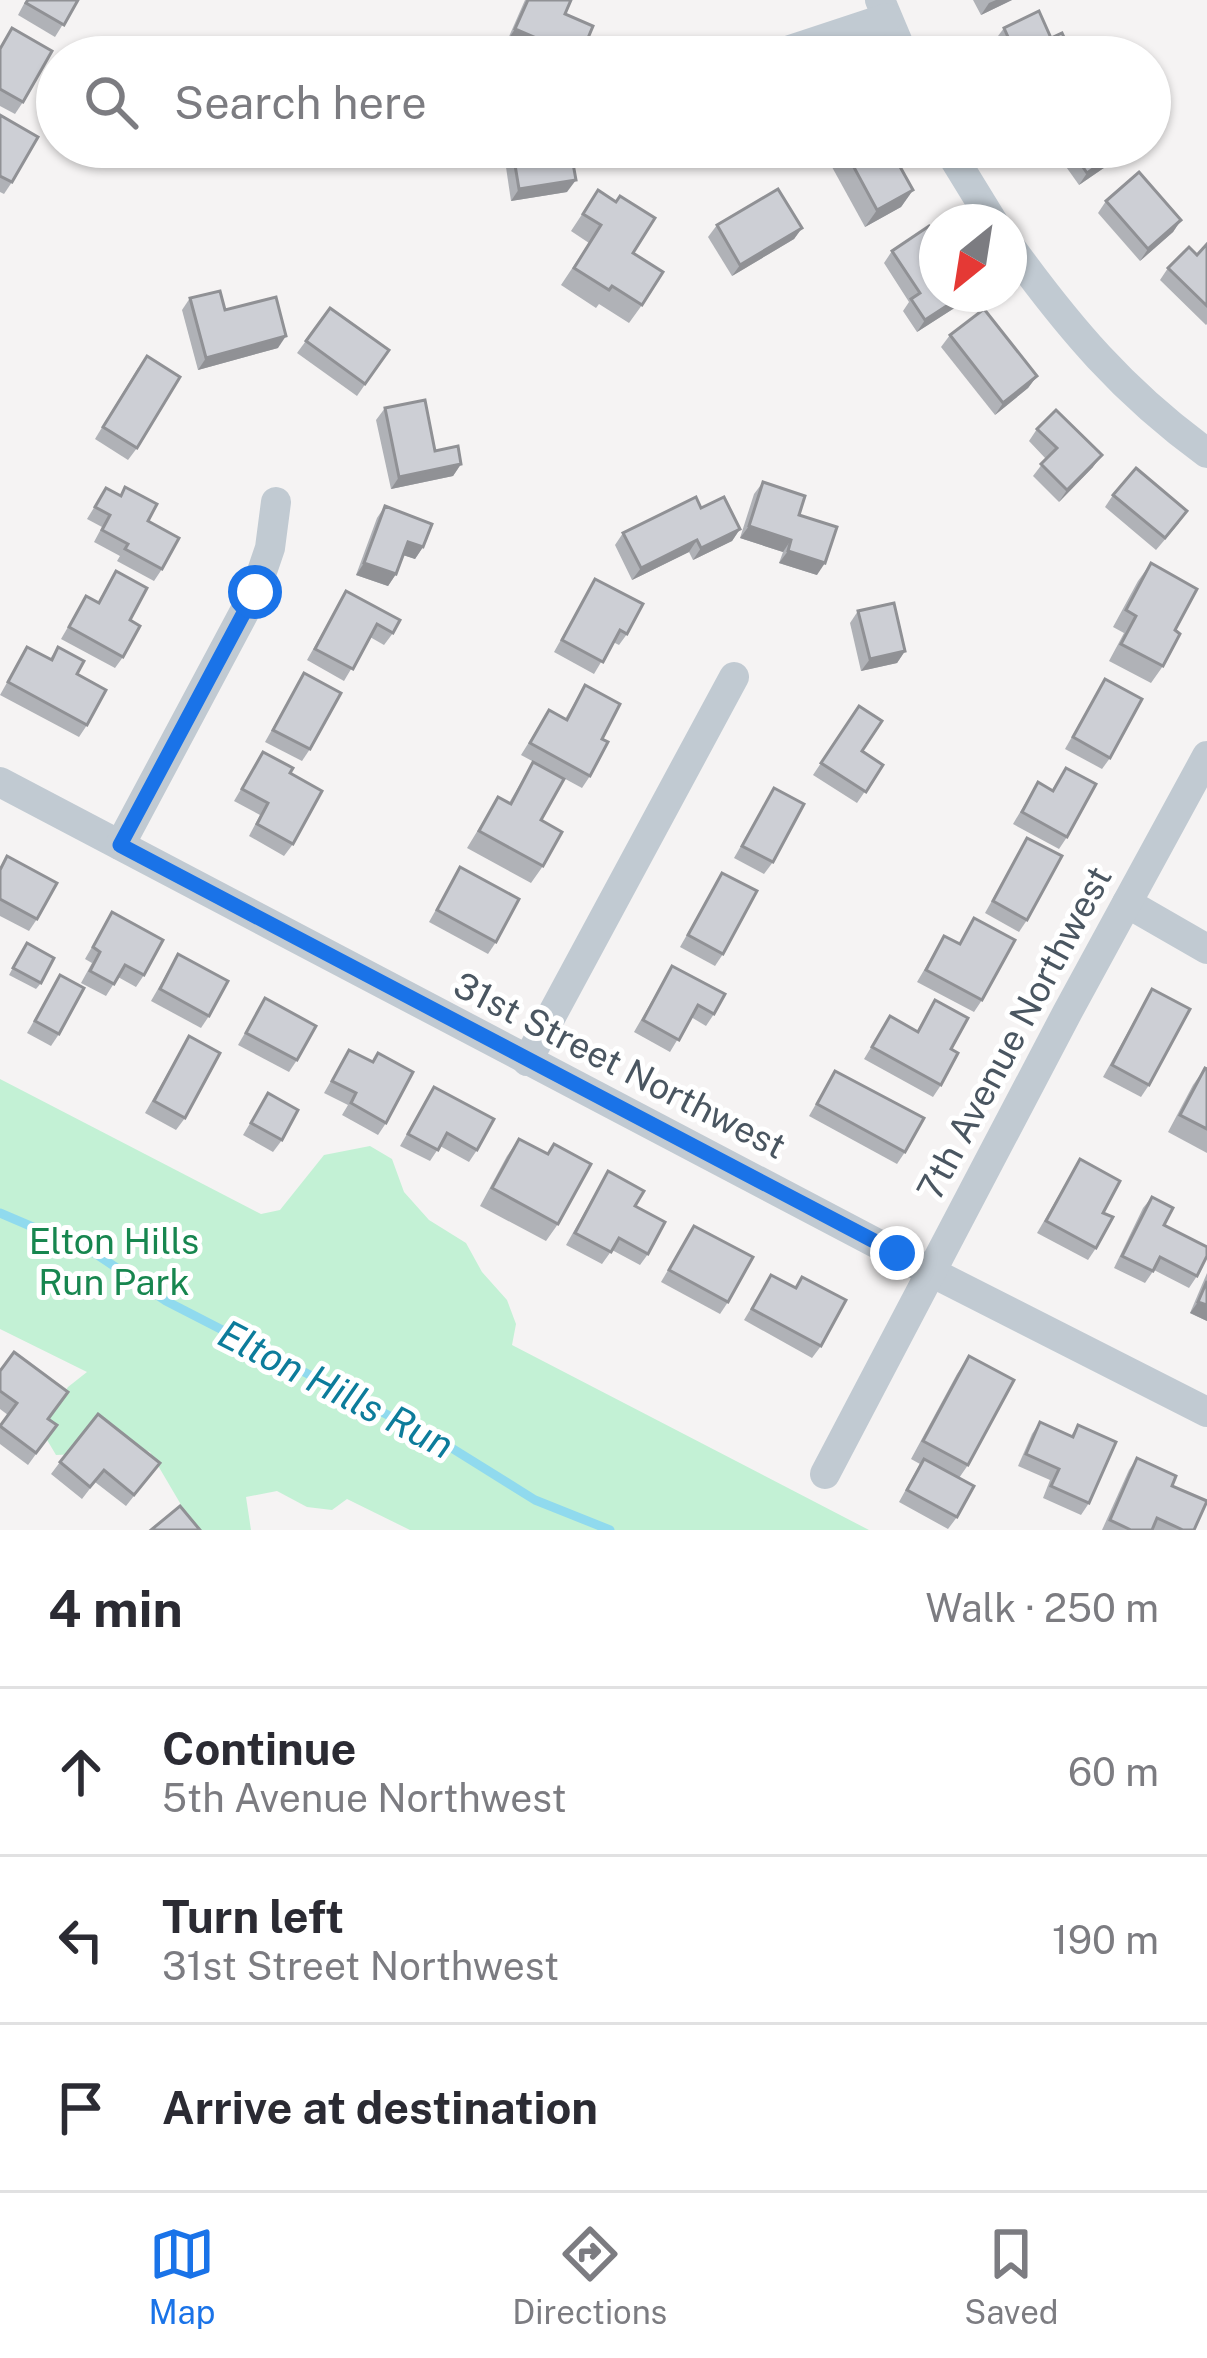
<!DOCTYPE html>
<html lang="en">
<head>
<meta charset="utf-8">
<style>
	body { margin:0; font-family:"Public Sans",sans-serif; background:#f7f7f7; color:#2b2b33 }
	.compass { position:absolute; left:919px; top:204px; width:108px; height:108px; border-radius:50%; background:#fff; box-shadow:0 3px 9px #0004; rotate:210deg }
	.stop { position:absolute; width:36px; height:36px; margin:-27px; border:9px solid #1a73e8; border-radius:50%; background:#fff }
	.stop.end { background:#1a73e8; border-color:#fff; box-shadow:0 3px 12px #0008 }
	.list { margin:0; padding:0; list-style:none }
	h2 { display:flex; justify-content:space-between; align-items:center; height:156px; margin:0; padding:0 48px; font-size:51px }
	h2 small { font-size:39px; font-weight:400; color:#7c7c81 }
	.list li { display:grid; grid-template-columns:78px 1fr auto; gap:36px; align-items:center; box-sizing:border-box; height:168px; padding:0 48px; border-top:3px solid #e1e1e2 }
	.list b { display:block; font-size:45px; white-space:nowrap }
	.list p { margin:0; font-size:39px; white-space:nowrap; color:#7c7c81 }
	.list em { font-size:39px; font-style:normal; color:#7c7c81 }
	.icon { flex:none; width:66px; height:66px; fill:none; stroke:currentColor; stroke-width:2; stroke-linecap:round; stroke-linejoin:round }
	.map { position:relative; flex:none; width:1207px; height:1530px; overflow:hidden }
	.search { position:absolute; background:#fff; box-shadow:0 3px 9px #0004; left:36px; right:36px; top:36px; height:132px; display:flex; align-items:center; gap:30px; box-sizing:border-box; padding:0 42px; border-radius:66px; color:#7c7c81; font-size:45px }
	.sheet { height:660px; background:#fff }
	nav { display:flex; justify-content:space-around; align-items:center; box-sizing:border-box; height:168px; border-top:3px solid #e1e1e2; background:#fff; font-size:33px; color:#7c7c81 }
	nav a { display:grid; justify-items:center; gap:6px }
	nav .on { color:#1a73e8 }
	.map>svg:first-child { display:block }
</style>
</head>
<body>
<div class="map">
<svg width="1207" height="1530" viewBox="0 0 1207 1530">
	<rect width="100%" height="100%" fill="#f5f3f3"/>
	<path fill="#c3f1d5" d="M0,1079l261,135 19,-4 44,-55 46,-9 22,13 12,33 25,28 37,23 16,29 25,28 9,24 -4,21 357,185h-459l-63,-31 -15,11 -25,-3 -30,-16 -31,6 5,33h-62l-9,-27 -30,-51 -35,-15 -35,17 -24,1 -16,-27 28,-41 19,-15 -87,-43z"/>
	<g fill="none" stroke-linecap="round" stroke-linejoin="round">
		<path stroke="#90daee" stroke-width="9" d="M0,1213l96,41 70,47 284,146 85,53 75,30"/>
		<g stroke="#c1cad2" stroke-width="30">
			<path d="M880,0l24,57"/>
			<path d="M769,57l118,-39"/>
			<path d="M947,147l46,75"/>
			<path d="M1009,245c60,83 114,147 198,208"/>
			<path d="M0,782l931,490 276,140"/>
			<path d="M120,845l135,-253 15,-44 6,-46"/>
			<path d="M1127,903l80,46"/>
			<path d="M527,1061l207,-384"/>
			<path d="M825,1474l242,-461 140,-257"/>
		</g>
	</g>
	<g fill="#b0b2b7">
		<path d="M26,0h52l-23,37 -37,-22z"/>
		<path d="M525,0h46l-6,14 15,43h-36l-37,-16z"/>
		<path d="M973,0h39l-31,15z"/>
		<path d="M12,28l11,74 -8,12 -15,-8v-59z"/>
		<path d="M1004,28l47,10 22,19h-70l-8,-17z"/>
		<path d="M0,115l12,67 -8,12 -4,-2z"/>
		<path d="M503,147h67l-3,45 -56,9z"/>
		<path d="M821,147h68l24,43 -12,17 -36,20z"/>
		<path d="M1052,147h65l2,4 -8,12 -32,22z"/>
		<path d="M598,190l35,63 9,52 -13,18 -30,-19 -3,4 -35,-23 28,-42 -18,-12z"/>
		<path d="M1106,201l75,19 -8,12 -33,29 -42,-48z"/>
		<path d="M717,225l85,3 -8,11 -62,37 -24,-39z"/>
		<path d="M1207,244v80l-1,1 -46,-45 8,-12 29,-13z"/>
		<path d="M892,251l45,43h35l-2,4 -53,34 -14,-21 6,-9 -25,-39z"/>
		<path d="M190,298l35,12 53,38 -80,22 -16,-60z"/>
		<path d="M330,308l59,42 -32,46 -60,-43z"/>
		<path d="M950,335l87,41 -9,12 -33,27 -54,-68z"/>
		<path d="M138,368l-1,80 -9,12 -33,-21z"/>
		<path d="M385,408l50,43 26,13 -8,12 -62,13 -15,-69z"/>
		<path d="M1037,429l56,38 -34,35 -26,-26 13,-17 -17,-18z"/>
		<path d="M763,482l36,33 18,60 -38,-12 4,-11 -43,-14 14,-44z"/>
		<path d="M125,487l23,34 14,48 -8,12 -37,-20 3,-5 -26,-14 8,-15 -15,-8 19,-31 14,7z"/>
		<path d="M1113,495l66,28 -23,27 -51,-43z"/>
		<path d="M385,506l38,41 -8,12 -12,-4 -7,19 -8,12 -32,-11 21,-57z"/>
		<path d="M701,508l39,21 -8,12 -39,19 -4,-8 -57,28 -17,-35 8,-12z"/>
		<path d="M1151,563l24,67 -12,36 -12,17 -42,-22 15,-28 -11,-6 25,-46z"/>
		<path d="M116,571l14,49 -7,37 -8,11 -54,-29 25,-43 12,6z"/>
		<path d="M595,579l32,55 -8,11 -6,-3 -19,32 -40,-22z"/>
		<path d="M346,591l47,42 -9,12 -14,-8 -26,44 -37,-21z"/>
		<path d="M858,611l47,40 -8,12 -36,8 -11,-48z"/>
		<path d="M27,647l23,12 8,-12 19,27 10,51 -8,12 -79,-42z"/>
		<path d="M304,673l6,76 -8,12 -37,-19z"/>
		<path d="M1105,679l5,79 -8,11 -37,-20z"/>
		<path d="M585,685l5,91 -8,12 -61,-33 28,-45 16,9z"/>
		<path d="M859,706l3,45 21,14 -26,38 -44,-28z"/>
		<path d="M263,752l27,21 3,71 -9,12 -35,-20 11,-21 -26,-14z"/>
		<path d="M533,762l8,58 2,46 -12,17 -64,-35 31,-51 11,6z"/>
		<path d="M1066,768l1,69 -8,12 -46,-25 25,-42 14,8z"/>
		<path d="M774,788l-1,74 -9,12 -30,-16z"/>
		<path d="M1027,838v82l-8,12 -34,-19z"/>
		<path d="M7,856l30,63 -8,12 -29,-15v-49z"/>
		<path d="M460,867l36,75 -8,12 -59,-32z"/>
		<path d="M722,873l1,81 -8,12 -35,-19z"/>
		<path d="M112,912l32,63 -8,12 -18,-10 -12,19 -25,-13 11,-20 -7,-4z"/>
		<path d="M974,918l8,82 -8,12 -57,-30 27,-46 15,8z"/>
		<path d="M23,949l18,34 -5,6 -27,-14z"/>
		<path d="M178,954l31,62 -8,12 -50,-27z"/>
		<path d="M672,966l42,48 -8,12 -15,-9 -21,35 -36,-20z"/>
		<path d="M60,975l-1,59 -8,12 -24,-13z"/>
		<path d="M1152,989l-3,96 -8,12 -38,-20z"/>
		<path d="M265,998l32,62 -8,12 -51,-27z"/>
		<path d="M935,1000l16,49 -10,36 -8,12 -69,-38 26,-43 27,15z"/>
		<path d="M189,1036l-4,82 -9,12 -31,-17z"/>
		<path d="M349,1050l23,12 6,-9 8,70 -8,12 -36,-20 6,-10 -24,-12z"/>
		<path d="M1205,1068l2,1v84l-39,-21 25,-47z"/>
		<path d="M835,1071l70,81 -8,12 -88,-48z"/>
		<path d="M434,1087l43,63 -8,12 -29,-16 -10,15 -30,-15z"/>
		<path d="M268,1093l14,47 -9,12 -30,-17z"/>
		<path d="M519,1139l28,15 7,-10 4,80 -12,17 -66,-35 27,-50z"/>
		<path d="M1080,1159l23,54 -7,35 -8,12 -51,-27z"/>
		<path d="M608,1171l27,35 13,48 -8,11 -28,-15 -10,14 -36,-19z"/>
		<path d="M1152,1197l12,28 33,51 -8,12 -35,-18 -9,13 -31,-15 29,-60z"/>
		<path d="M694,1226l34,76 -8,12 -59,-32z"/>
		<path d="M1207,1273v48l-17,-8z"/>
		<path d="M771,1275l23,13 8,-11 19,69 -9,12 -68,-38z"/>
		<path d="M969,1356l-1,109 -9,13 -2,39 -9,12 -49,-27 21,-38 -9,-5 46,-85z"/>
		<path d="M0,1371l57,54 -29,40 -28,-21v-18l8,-11 -8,-6z"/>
		<path d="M1040,1422l31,14 7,-11 11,78 -8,12 -38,-17 7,-18 -32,-14 14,-32z"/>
		<path d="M1137,1458l35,28 22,44h-92l27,-60z"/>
		<path d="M60,1462l100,1 -34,43 -31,-24 -13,17 -31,-25z"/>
	</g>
	<g fill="#909195">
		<path d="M996,0h16l-31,15 8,-12z"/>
		<path d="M515,29l65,28h-36l-37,-16z"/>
		<path d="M1119,151l-8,12 -32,22 8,-12z"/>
		<path d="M576,180l-9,12 -56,9 8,-12z"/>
		<path d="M913,190l-12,17 -36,20 12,-17z"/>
		<path d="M1181,220l-8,12 -33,29 8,-12z"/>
		<path d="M802,228l-8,11 -62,37 8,-11z"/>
		<path d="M965,294h7l-2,4 -53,34 8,-12z"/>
		<path d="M286,336l-8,12 -80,22 8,-12z"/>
		<path d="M1037,376l-9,12 -33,27 8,-12z"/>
		<path d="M1102,455l-9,12 -34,35 8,-12z"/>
		<path d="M461,464l-8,12 -62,13 8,-12z"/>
		<path d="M749,526l42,14 -8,12 -43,-14z"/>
		<path d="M740,529l-8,12 -39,19 8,-12z"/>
		<path d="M697,540l-8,12 -57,28 9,-12z"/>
		<path d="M408,542l15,5 -8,12 -15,-5z"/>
		<path d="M788,551l37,12 -8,12 -38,-12z"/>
		<path d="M364,563l32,11 -8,12 -32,-11z"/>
		<path d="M905,651l-8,12 -36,8 9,-12z"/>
		<path d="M1198,1302l9,3v16l-17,-8z"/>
	</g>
	<g fill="#cdcfd5" stroke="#909195" stroke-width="3">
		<path d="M28,0h50l-14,25 -38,-22z"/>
		<path d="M528,0h43l-6,14 28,12 -13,31 -65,-28z"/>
		<path d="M1039,11l12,27 11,-5 11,24h-56l-13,-29z"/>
		<path d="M12,28l40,23 -29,51 -23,-13v-40z"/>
		<path d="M0,115l38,22 -26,45 -12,-6z"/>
		<path d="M512,147h58l6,33 -57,9z"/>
		<path d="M843,147h46l24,43 -36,20z"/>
		<path d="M1069,147h48l2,4 -32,22z"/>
		<path d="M1139,172l42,48 -33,29 -42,-48z"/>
		<path d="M778,189l24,39 -62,37 -23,-40z"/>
		<path d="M598,190l18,12 4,-6 35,22 -22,35 30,19 -21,33 -30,-19 -3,4 -35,-22 27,-43 -18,-11z"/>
		<path d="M929,226l8,12v56h28l-40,26 -14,-21 9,-6 -28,-42z"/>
		<path d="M1207,244v62l-39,-38 21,-21 8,8z"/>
		<path d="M220,291l5,19 51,-13 10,39 -80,22 -16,-60z"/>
		<path d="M330,308l59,42 -24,34 -59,-43z"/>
		<path d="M984,309l53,67 -34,27 -53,-68z"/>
		<path d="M147,356l33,21 -43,71 -34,-21z"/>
		<path d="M425,400l10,51 23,-5 3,18 -62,13 -14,-69z"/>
		<path d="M1056,410l46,45 -35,35 -26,-26 16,-16 -20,-19z"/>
		<path d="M1136,468l51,43 -22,27 -52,-43z"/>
		<path d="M763,482l42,14 -6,19 38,12 -12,36 -37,-12 3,-11 -42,-14z"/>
		<path d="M125,487l32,17 -9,17 31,17 -17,31 -37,-20 3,-5 -26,-14 8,-15 -15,-8 11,-19 15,8z"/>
		<path d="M696,497l5,11 23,-11 16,32 -39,19 -4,-8 -56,28 -18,-35z"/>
		<path d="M385,506l47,18 -9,23 -15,-5 -12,32 -32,-11z"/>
		<path d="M1151,563l46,26 -22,41 5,4 -17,32 -42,-22 15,-28 -10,-6z"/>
		<path d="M116,571l31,17 -17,32 10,6 -17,31 -54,-30 17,-31 13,7z"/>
		<path d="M595,579l48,25 -16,30 -7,-4 -17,32 -41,-22z"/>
		<path d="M346,591l54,29 -7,13 -16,-9 -24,45 -38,-20z"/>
		<path d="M894,603l11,48 -35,8 -12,-48z"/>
		<path d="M27,647l25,13 6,-13 26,14 -7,13 29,16 -19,35 -79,-43z"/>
		<path d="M304,673l37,20 -31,56 -37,-19z"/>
		<path d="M1105,679l37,20 -32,59 -37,-21z"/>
		<path d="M585,685l35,19 -18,35 6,3 -18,34 -60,-33 19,-33 18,10z"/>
		<path d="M859,706l23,15 -20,30 21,14 -17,27 -45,-29z"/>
		<path d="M263,752l30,16 -3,5 32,18 -29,53 -36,-20 11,-21 -26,-14z"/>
		<path d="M533,762l31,17 -23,41 21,12 -19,34 -64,-35 19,-34 13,7z"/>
		<path d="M1066,768l30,16 -29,53 -45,-25 16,-30 15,9z"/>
		<path d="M774,788l30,16 -31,58 -31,-16z"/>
		<path d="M1027,838l35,18 -35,64 -34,-19z"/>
		<path d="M7,856l50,27 -20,36 -37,-20v-29z"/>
		<path d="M460,867l59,32 -23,43 -59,-32z"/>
		<path d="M722,873l35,18 -34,63 -35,-19z"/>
		<path d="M112,912l51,28 -19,35 -19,-10 -11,19 -24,-13 10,-19 -7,-5z"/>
		<path d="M974,918l41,22 -33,60 -56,-30 18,-34 16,8z"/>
		<path d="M27,943l27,15 -13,25 -28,-15z"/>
		<path d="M178,954l50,27 -19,35 -49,-27z"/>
		<path d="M672,966l53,28 -11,20 -16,-9 -19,35 -36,-20z"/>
		<path d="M60,975l24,13 -25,46 -24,-13z"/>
		<path d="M1152,989l38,20 -41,76 -37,-20z"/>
		<path d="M265,998l51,28 -19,34 -51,-27z"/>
		<path d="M935,1000l33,18 -17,31 7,4 -17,32 -69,-38 18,-31 28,16z"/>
		<path d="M189,1036l31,17 -35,65 -31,-17z"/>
		<path d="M349,1050l24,12 5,-9 35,19 -27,51 -35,-20 5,-10 -24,-12z"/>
		<path d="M1205,1068l2,1v60l-27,-14z"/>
		<path d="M835,1071l89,47 -19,34 -88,-48z"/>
		<path d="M434,1087l60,32 -17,31 -30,-17 -9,17 -30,-16z"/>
		<path d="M268,1093l30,17 -16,30 -31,-17z"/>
		<path d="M519,1139l29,15 6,-10 37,20 -33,60 -66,-36z"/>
		<path d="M1080,1159l40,22 -17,32 10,4 -17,31 -50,-27z"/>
		<path d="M608,1171l36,20 -9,15 30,16 -17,32 -29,-16 -8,14 -36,-19z"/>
		<path d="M1152,1197l21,11 -9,17 43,22v9l-10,20 -37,-19 -7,14 -31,-15z"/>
		<path d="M694,1226l59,31 -25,45 -59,-32z"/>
		<path d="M771,1275l25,13 6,-11 44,23 -25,46 -69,-37z"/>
		<path d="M1207,1281v24l-9,-3z"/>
		<path d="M14,1352l54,40 -20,27 9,6 -21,28 -36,-27 17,-23 -17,-12v-20z"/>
		<path d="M969,1356l45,24 -46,85 -45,-24z"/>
		<path d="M98,1414l62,49 -26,32 -30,-25 -14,17 -30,-25z"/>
		<path d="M1040,1422l33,15 5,-12 38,17 -27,61 -38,-17 8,-17 -33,-15z"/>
		<path d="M1137,1458l39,18 -4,10 35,15 -13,29h-11l-26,-12 -5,12h-21l-21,-10z"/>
		<path d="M924,1459l50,27 -17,31 -50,-27z"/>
		<path d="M180,1506l20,24h-49z"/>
	</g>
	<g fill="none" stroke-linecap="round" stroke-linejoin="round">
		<path stroke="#1a73e8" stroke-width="15" d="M255,592l-135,253 777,408"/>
	</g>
	<g text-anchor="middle" stroke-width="10" stroke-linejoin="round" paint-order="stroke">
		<g font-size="36" fill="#4a5661" stroke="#fff">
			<text transform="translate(1014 1033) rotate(-62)" y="13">7th Avenue Northwest</text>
			<text transform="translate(620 1065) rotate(27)" y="13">31st Street Northwest</text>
		</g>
		<g font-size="36" fill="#17864f" stroke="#fff">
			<text x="114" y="1254">Elton Hills<tspan x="114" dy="41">Run Park</tspan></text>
		</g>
		<g font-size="39" font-style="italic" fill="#0c7c9b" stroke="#fff">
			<text transform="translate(336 1389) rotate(27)" y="14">Elton Hills Run</text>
		</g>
	</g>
</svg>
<svg class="compass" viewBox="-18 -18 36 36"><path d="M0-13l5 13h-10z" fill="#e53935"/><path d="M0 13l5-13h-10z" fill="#7c7c81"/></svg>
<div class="stop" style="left:255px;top:592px"></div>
<div class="stop end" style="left:897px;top:1253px"></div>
<div class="search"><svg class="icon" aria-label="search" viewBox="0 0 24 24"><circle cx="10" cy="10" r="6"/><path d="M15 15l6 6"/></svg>Search here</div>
</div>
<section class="sheet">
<h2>4 min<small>Walk · 250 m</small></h2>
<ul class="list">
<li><svg class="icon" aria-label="ahead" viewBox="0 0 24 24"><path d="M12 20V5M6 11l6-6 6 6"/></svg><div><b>Continue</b><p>5th Avenue Northwest</p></div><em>60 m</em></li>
<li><svg class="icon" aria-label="left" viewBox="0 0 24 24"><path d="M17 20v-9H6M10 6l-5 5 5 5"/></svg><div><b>Turn left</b><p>31st Street Northwest</p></div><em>190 m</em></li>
<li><svg class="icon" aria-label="arrive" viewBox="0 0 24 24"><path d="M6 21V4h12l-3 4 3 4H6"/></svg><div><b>Arrive at destination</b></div></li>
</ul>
</section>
<nav>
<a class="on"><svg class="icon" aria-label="map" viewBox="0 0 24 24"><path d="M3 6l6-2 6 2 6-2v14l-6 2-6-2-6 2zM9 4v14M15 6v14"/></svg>Map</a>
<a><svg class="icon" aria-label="directions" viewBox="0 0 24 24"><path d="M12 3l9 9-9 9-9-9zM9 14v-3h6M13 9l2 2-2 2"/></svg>Directions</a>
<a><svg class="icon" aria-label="saved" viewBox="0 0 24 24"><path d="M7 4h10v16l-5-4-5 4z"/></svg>Saved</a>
</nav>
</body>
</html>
